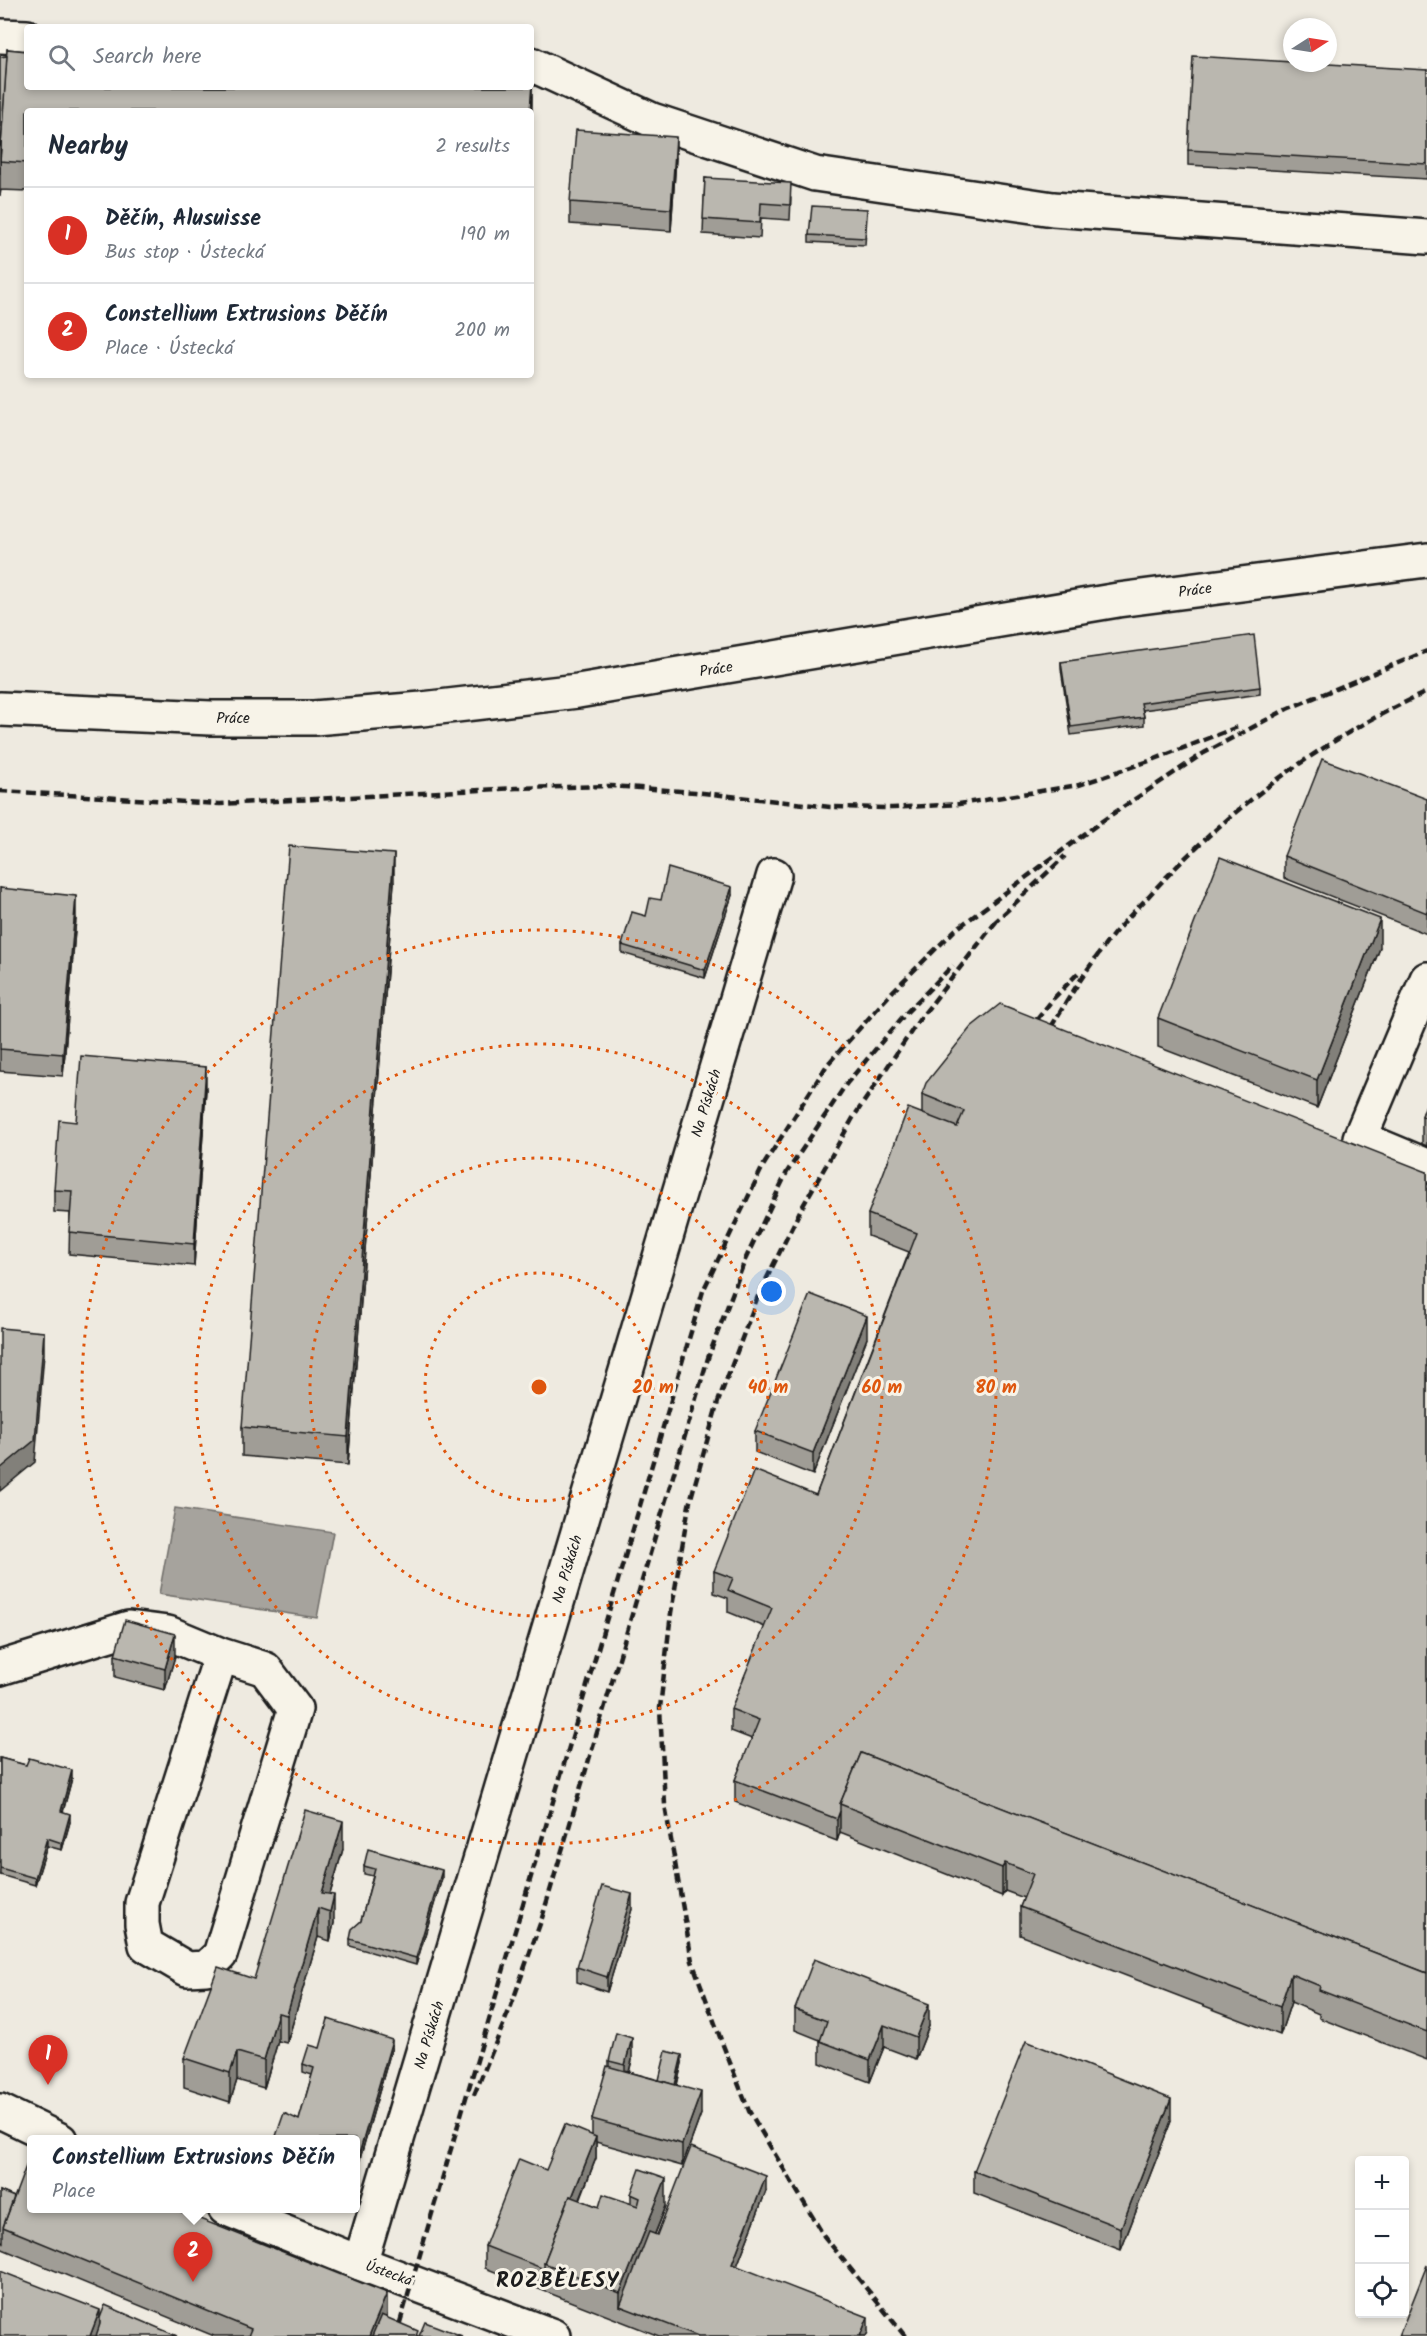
<!DOCTYPE html>
<html lang="en">
<head>
<meta charset="utf-8">
<style>
	body { margin:0; font-family:Kalam,sans-serif; background:#f2f2f3; color:#1f2937 }
	.controls { position:absolute; right:18px; bottom:18px; display:grid; overflow:hidden; border-radius:6px; box-shadow:0 3px 9px #0003 }
	.controls button { width:54px; height:54px; display:grid; place-items:center; padding:0; border:0; border-bottom:2px solid #e0e1e3; background:#fff; color:#1f2937; font:30px sans-serif }
	.compass { position:absolute; left:1283px; top:18px; width:54px; height:54px; border-radius:50%; background:#fff; box-shadow:0 3px 9px #0003; rotate:78deg }
	.you { position:absolute; left:772px; top:1292px; width:21px; height:21px; margin:-15px; border:4px solid #fff; border-radius:50%; background:#1a73e8; box-shadow:0 0 0 9px #1a73e833 }
	.badge { display:grid; place-items:center; width:39px; height:39px; border-radius:50%; background:#d93025; color:#fff; font-size:20px; font-weight:700 }
	.pin { position:absolute; translate:-50% -50px; filter:drop-shadow(0 2px 3px #0008) }
	.pin::after { content:''; position:absolute; top:32px; width:21px; height:18px; background:inherit; clip-path:polygon(0 0,100% 0,50% 100%) }
	.popup { position:absolute; left:27px; top:2135px; width:333px; height:78px; box-sizing:border-box; display:grid; place-content:center; border-radius:6px; background:#fff; filter:drop-shadow(0 2px 4px #0005); font-size:20px; white-space:nowrap; color:#747a83 }
	.popup b { font-size:22px; color:#1f2937 }
	.popup::after { content:''; position:absolute; left:50%; top:100%; margin-left:-12px; border:12px solid transparent; border-top-color:#fff }
	.list { margin:0; padding:0; list-style:none }
	h2 { display:flex; justify-content:space-between; align-items:center; height:78px; margin:0; padding:0 24px; font-size:26px }
	h2 small { font-size:20px; font-weight:400; color:#747a83 }
	.list li { display:grid; grid-template-columns:39px 1fr auto; gap:18px; align-items:center; box-sizing:border-box; height:96px; padding:0 24px; border-top:2px solid #e0e1e3 }
	.list b { display:block; font-size:22px; white-space:nowrap }
	.list p { margin:0; font-size:20px; white-space:nowrap; color:#747a83 }
	.list em { font-size:20px; font-style:normal; color:#747a83 }
	.icon { flex:none; width:33px; height:33px; fill:none; stroke:currentColor; stroke-width:2; stroke-linecap:round; stroke-linejoin:round }
	.map { position:relative; flex:none; width:1427px; height:2336px; overflow:hidden }
	.search { position:absolute; background:#fff; box-shadow:0 3px 9px #0003; left:24px; top:24px; width:510px; height:66px; display:flex; align-items:center; gap:15px; box-sizing:border-box; padding:0 21px; border-radius:6px; color:#747a83; font-size:22px }
	.panel { position:absolute; background:#fff; box-shadow:0 3px 9px #0003; left:24px; top:108px; width:510px; height:270px; border-radius:6px }
	.map>svg:first-child { display:block }
</style>
</head>
<body>
<div class="map">
<svg width="1427" height="2336" viewBox="0 0 1427 2336">
	<rect width="100%" height="100%" fill="#eeeae0"/>
	<filter id="ink" filterUnits="userSpaceOnUse"><feTurbulence type="fractalNoise" baseFrequency=".0167" numOctaves="2"/><feDisplacementMap in="SourceGraphic" scale="12" xChannelSelector="R" yChannelSelector="G"/><feConvolveMatrix kernelMatrix="1 2 1 2 8 2 1 2 1" color-interpolation-filters="sRGB"/></filter>
	<g filter="url(#ink)">
		<path fill="#a6a39d" stroke="#6f6d69" stroke-width="1.5" d="M175,1508l158,24 -16,86 -158,-24z"/>
		<g fill="none" stroke-linecap="round" stroke-linejoin="round">
			<defs>
				<g id="minor">
					<path d="M0,36l27,1"/>
					<path d="M531,64l121,56 163,54 238,35 374,28"/>
					<path d="M1427,979l-67,159 67,28"/>
					<path d="M0,1668l129,-40 39,5 53,22 -79,248v21l4,21 41,24 19,-1 14,-13 75,-246 -30,-40 -44,-14"/>
					<path d="M0,2111l60,29"/>
					<path d="M225,2208l135,55 193,73"/>
					<path d="M360,2263l414,-1388"/>
				</g>
				<path id="major" d="M0,709l211,9h103l108,-9 156,-18 540,-91 309,-40"/>
			</defs>
			<use href="#minor" stroke="#1c1c1c" stroke-width="38"/>
			<use href="#major" stroke="#1c1c1c" stroke-width="38"/>
			<use href="#minor" stroke="#f7f3e8" stroke-width="33"/>
			<use href="#major" stroke="#f7f3e8" stroke-width="33"/>
			<g stroke="#1c1c1c" stroke-width="4.5" stroke-dasharray="9 4.5" stroke-linecap="butt">
				<path d="M0,791l220,13 296,-16 95,-2 84,6 135,15 62,1 67,-4 120,-19 76,-26 85,-33"/>
				<path d="M993,924l72,-68"/>
				<path d="M1028,1031l25,-32 28,-29"/>
				<path d="M1044,1039c20,-34 41,-68 65,-99 11,-15 25,-28 37,-41 78,-87 174,-159 281,-207"/>
				<path d="M474,2095l37,-89 31,-88 166,-560 37,-98 42,-88 60,-89 59,-70 47,-48"/>
				<path d="M396,2336l307,-1045 60,-125 64,-101 66,-74 62,-61 147,-109 102,-68 83,-44 140,-58"/>
				<path d="M905,2336l-81,-100 -75,-125 -28,-71 -29,-79 -27,-156 -5,-97 11,-95 18,-108 29,-103 40,-106 42,-85 53,-93 66,-98 80,-102"/>
			</g>
		</g>
		<g fill="#a09d96" stroke="#1c1c1c" stroke-width="1.5">
			<path d="M7,49l20,2v36h504l1,-3 -1,38v-11h-504v80l-26,-1 -1,6v-139l7,-1z"/>
			<path d="M1427,70v109l-239,-14v-15z"/>
			<path d="M676,158l-5,73 -101,-7v-22z"/>
			<path d="M705,178l86,20 -1,22 -29,-2 -1,20 -57,-4z"/>
			<path d="M867,216l-2,29 -56,-3v-7z"/>
			<path d="M1061,662l199,25v7l-117,16 1,7v8l-73,10 -10,-66z"/>
			<path d="M1427,799v135l-143,-56v-22z"/>
			<path d="M394,882l-46,583 -106,-9v-29z"/>
			<path d="M0,888l76,30 -13,158 -63,-5z"/>
			<path d="M732,895l-27,83 -83,-25v-8l24,-29 15,-16z"/>
			<path d="M1380,948l-63,160 -159,-61v-29z"/>
			<path d="M206,1089l-12,177 -125,-12 1,-41 -16,-1v-22l22,-68z"/>
			<path d="M922,1094l505,78v888l-108,-42v-4l-28,-12 -11,33 -260,-100v-28l4,-9 -19,-7 -3,5 -162,-64 -3,9 -102,-39v-22l17,-41 -21,-8v-22l34,-82 -37,-15v-14l-14,-5v-22l102,-76 93,-243 -41,-16v-22l54,-100z"/>
			<path d="M1427,1102v44l-5,-2v-28z"/>
			<path d="M867,1338l-54,137 -58,-23v-21z"/>
			<path d="M115,1655l60,1 -10,34 -50,-13z"/>
			<path d="M0,1758l72,20 -9,34 7,10 -8,28 -15,-4 -12,39 -35,-10z"/>
			<path d="M343,1849l-13,45 4,29 -4,18 -12,-4 -31,106 -9,-2 -14,47 -27,-8 -7,22 -46,-15v-29l70,-79z"/>
			<path d="M364,1866l78,12 -26,87 -66,-19v-7l11,-18 12,-45 -9,-2z"/>
			<path d="M632,1909l-25,83 -30,-10v-15z"/>
			<path d="M795,2009l134,17 -13,33 -32,-12 -14,35 -50,-19v-23l-25,-10z"/>
			<path d="M392,2047l-37,129v-37l-56,-19 13,-45 -9,-3v-8l17,-16z"/>
			<path d="M632,2060l-3,12 30,8 23,-17 -5,22 24,29 -19,52 -86,-24v16l-16,42 19,7 32,-4v-9l35,12 -11,28 2,1 109,-44 -29,75 131,66 -2,4h-207l-174,-68v-22l61,-76 46,-35v-16l17,-53v-5z"/>
			<path d="M1171,2121l-50,129 -147,-57v-22z"/>
			<path d="M0,2191l14,6 373,118 -1,3 32,18h-204l-214,-88z"/>
		</g>
		<g fill="#82807a" stroke="#1c1c1c" stroke-width="1.5">
			<path d="M532,84v28l-1,10v-11h-1z"/>
			<path d="M676,137v21l-5,73v-22z"/>
			<path d="M394,854v28l-46,583v-28z"/>
			<path d="M732,887v8l-27,83v-8z"/>
			<path d="M76,896v22l-13,158v-22z"/>
			<path d="M1380,919v29l-63,160v-28z"/>
			<path d="M206,1067v22l-12,177v-22z"/>
			<path d="M867,1316v22l-54,137v-22z"/>
			<path d="M44,1332v22l-9,108 -35,29v-22z"/>
			<path d="M175,1634v22l-10,34v-21z"/>
			<path d="M72,1770v8l-11,41v-8z"/>
			<path d="M840,1811v21l-3,9v-22z"/>
			<path d="M70,1814v8l-8,28v-7z"/>
			<path d="M343,1821v28l-18,62 -3,-18z"/>
			<path d="M47,1838v8l-12,39v-7z"/>
			<path d="M1005,1863v28l-3,5v-28z"/>
			<path d="M442,1870v8l-26,87v-7z"/>
			<path d="M632,1894v15l-25,83v-15z"/>
			<path d="M334,1895v28l-4,18v-29z"/>
			<path d="M318,1908v29l-31,106v-28z"/>
			<path d="M1291,1974v28l-11,33v-28z"/>
			<path d="M929,2004v22l-13,33v-22z"/>
			<path d="M278,2013v28l-14,47v-28z"/>
			<path d="M884,2025v22l-14,35v-22z"/>
			<path d="M632,2038v22l-7,27v-22z"/>
			<path d="M392,2040v7l-37,129v-8z"/>
			<path d="M237,2052v28l-7,22v-29z"/>
			<path d="M682,2055v8l-8,34v-8z"/>
			<path d="M701,2092v22l-19,52v-22z"/>
			<path d="M1171,2099v22l-50,129v-22z"/>
			<path d="M596,2137v21l-43,108 -7,-3z"/>
			<path d="M766,2176v15l-34,88v-15z"/>
			<path d="M666,2178v28l-41,102 -5,-2v-13z"/>
			<path d="M387,2293v22l-9,21h-9z"/>
			<path d="M100,2310v22l-1,4h-9z"/>
			<path d="M868,2317v15l-2,4h-6z"/>
		</g>
		<g fill="#bab7af" stroke="#1c1c1c" stroke-width="1.5">
			<path d="M7,49l20,2v36h504v-3h1l-2,27h-503v52l-27,-2z"/>
			<path d="M7,56l-7,105v13v-117z"/>
			<path d="M1193,56l99,6v1h20l115,7v94l-239,-14z"/>
			<path d="M576,130l100,7 -5,72 -101,-7z"/>
			<path d="M705,178l86,5 -1,22 -29,-2 -1,20 -57,-4z"/>
			<path d="M812,206l55,3 -2,29 -56,-3z"/>
			<path d="M1254,635l6,52 -119,16 3,14 -73,10 -10,-65z"/>
			<path d="M1322,759l105,40v114l-143,-57z"/>
			<path d="M289,846l105,8 -46,583 -106,-10z"/>
			<path d="M1220,857l160,62 -63,161 -159,-62z"/>
			<path d="M668,868l64,19 -27,83 -83,-25 10,-33 14,4 4,-18 11,2z"/>
			<path d="M0,888l76,8 -13,158 -63,-5z"/>
			<path d="M1000,1004l427,168v801l-566,-220 -21,51v7l-3,8 -102,-39 24,-60 -28,-11 41,-101 -44,-18 5,-12 -19,-7 40,-101 62,25 101,-262 -49,-19 40,-106 49,19 7,-16 -42,-17 4,-11 45,-56z"/>
			<path d="M81,1056l125,11 -12,177 -125,-12 3,-41 -18,-1 5,-70 17,2z"/>
			<path d="M1427,1102v16l-5,-2z"/>
			<path d="M810,1294l57,22 -54,137 -58,-22z"/>
			<path d="M0,1328l44,4 -9,108 -35,29z"/>
			<path d="M125,1620l50,14 -10,35 -50,-14z"/>
			<path d="M861,1753l566,220v59l-108,-42 1,-4 -29,-12 -11,33 -260,-100 13,-33 -28,-11 -3,5 -162,-64z"/>
			<path d="M0,1758l26,7 3,-7 43,12 -11,41 9,3 -8,29 -15,-5 -12,40 -35,-10z"/>
			<path d="M305,1810l38,11 -21,72 12,2 -4,17 -12,-4 -31,107 -9,-2 -14,47 -27,-8 -7,21 -46,-15 34,-91 36,12z"/>
			<path d="M368,1849l74,21 -26,88 -66,-19 2,-10 9,-8 14,-52 -11,-3z"/>
			<path d="M602,1886l30,8 -25,83 -30,-10z"/>
			<path d="M814,1959l115,45 -13,33 -32,-12 -14,35 -50,-19 7,-20 -32,-12z"/>
			<path d="M328,2019l64,21 -37,128v-29h-80l9,-26 15,7 15,-52 -11,-4 6,-19 11,3z"/>
			<path d="M616,2033l16,5 -7,27 -16,-4z"/>
			<path d="M1026,2041l145,58 -50,129 -147,-57z"/>
			<path d="M666,2051l16,4 -7,30 -16,-5z"/>
			<path d="M607,2066l94,26 -19,52 -90,-25z"/>
			<path d="M565,2124l31,13 -24,60 -2,-1 -26,67v6l-59,-23 34,-87 27,11z"/>
			<path d="M691,2147l75,29 -34,88 136,53 -8,19h-162l-78,-30 29,-74 8,3z"/>
			<path d="M31,2153v55h141l215,85 -18,43h-121l3,-7 -248,-102z"/>
			<path d="M640,2169l26,9 -46,115 -76,-30 26,-67 29,11 4,-13 35,12 2,-8 -9,-4z"/>
			<path d="M0,2191l14,6 -11,30v15l-3,-2z"/>
			<path d="M1427,2265v71h-28z"/>
			<path d="M0,2271l100,39 -10,26h-90z"/>
			<path d="M105,2305l72,31h-81l4,-12v-6z"/>
			<path d="M381,2315l37,16 -2,5h-44z"/>
			<path d="M425,2322l37,14h-43z"/>
		</g>
	</g>
	<g fill="none" stroke="#de560d" stroke-width="3" stroke-dasharray="3 6">
		<circle cx="539" cy="1387" r="114"/>
		<circle cx="539" cy="1387" r="229"/>
		<circle cx="539" cy="1387" r="343"/>
		<circle cx="539" cy="1387" r="457"/>
	</g>
	<g text-anchor="middle" stroke-width="6" stroke-linejoin="round" paint-order="stroke">
		<g font-size="15" fill="#1c1c1c" stroke="#f7f3e8">
			<text transform="translate(1195 590) rotate(-8)" y="5">Práce</text>
			<text transform="translate(716 669) rotate(-9)" y="5">Práce</text>
			<text x="233" y="723">Práce</text>
			<text transform="translate(706 1103) rotate(-73)" y="5">Na Pískách</text>
			<text transform="translate(567 1569) rotate(-73)" y="5">Na Pískách</text>
			<text transform="translate(429 2035) rotate(-73)" y="5">Na Pískách</text>
			<text transform="translate(389 2273) rotate(20)" y="5">Ústecká</text>
		</g>
		<g font-size="21" font-weight="bold" letter-spacing="1.5" fill="#1c1c1c" stroke="#f7f3e8">
			<text x="558" y="2287">ROZBĚLESY</text>
		</g>
	</g>
	<circle cx="539" cy="1387" r="9" fill="#de560d" stroke="#f7f3e8" stroke-width="3"/>
	<g font-size="18" text-anchor="middle" font-weight="bold" fill="#de560d" stroke="#f7f3e8" stroke-width="6" stroke-linejoin="round" paint-order="stroke">
		<text x="653" y="1393">20 m</text>
		<text x="768" y="1393">40 m</text>
		<text x="882" y="1393">60 m</text>
		<text x="996" y="1393">80 m</text>
	</g>
</svg>
<div class="controls">
<button>+</button>
<button>−</button>
<button><svg class="icon" aria-label="locate" viewBox="0 0 24 24"><circle cx="12" cy="12" r="6"/><path d="M12 2v4M12 18v4M2 12h4M18 12h4"/></svg></button>
</div>
<svg class="compass" viewBox="-18 -18 36 36"><path d="M0-13l5 13h-10z" fill="#e53935"/><path d="M0 13l5-13h-10z" fill="#747a83"/></svg>
<div class="you"></div>
<div class="pin badge" style="left:48px;top:2085px">1</div>
<div class="pin badge" style="left:193px;top:2282px">2</div>
<div class="popup"><b>Constellium Extrusions Děčín</b>Place</div>
<div class="search"><svg class="icon" aria-label="search" viewBox="0 0 24 24"><circle cx="10" cy="10" r="6"/><path d="M15 15l6 6"/></svg>Search here</div>
<section class="panel">
<h2>Nearby<small>2 results</small></h2>
<ul class="list">
<li><span class="badge">1</span><div><b>Děčín, Alusuisse</b><p>Bus stop · Ústecká</p></div><em>190 m</em></li>
<li><span class="badge">2</span><div><b>Constellium Extrusions Děčín</b><p>Place · Ústecká</p></div><em>200 m</em></li>
</ul>
</section>
</div>
</body>
</html>
